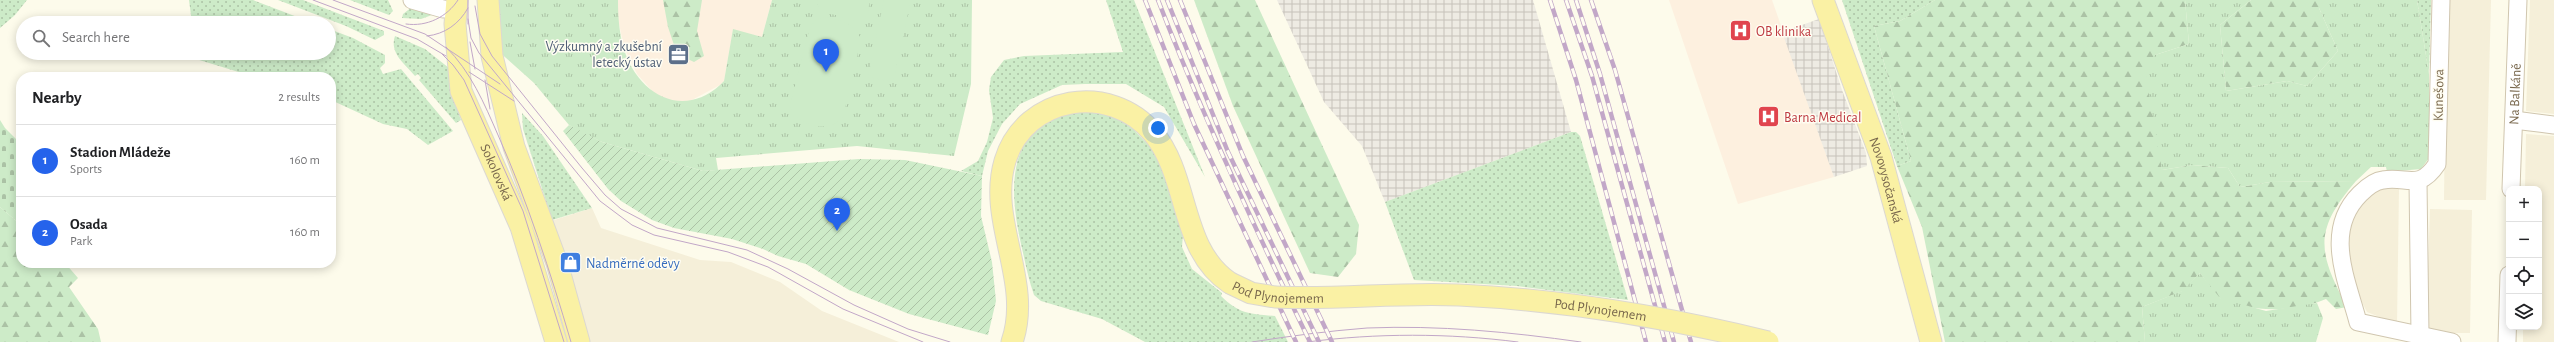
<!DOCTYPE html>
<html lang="en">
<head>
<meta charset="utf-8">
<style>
	body { margin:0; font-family:"Alegreya Sans",sans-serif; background:#f6f6f6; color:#202124 }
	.controls { position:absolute; right:12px; bottom:12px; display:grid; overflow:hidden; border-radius:8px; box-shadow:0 2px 10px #0003 }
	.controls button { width:36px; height:36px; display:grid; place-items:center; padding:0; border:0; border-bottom:1px solid #e0e0e0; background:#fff; color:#202124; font:20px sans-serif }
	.you { position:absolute; left:1158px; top:128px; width:14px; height:14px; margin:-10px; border:3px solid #fff; border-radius:50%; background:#1a73e8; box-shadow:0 0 0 6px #1a73e833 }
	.badge { display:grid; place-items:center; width:26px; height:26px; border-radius:50%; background:#2563eb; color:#fff; font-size:13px; font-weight:700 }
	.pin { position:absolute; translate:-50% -33px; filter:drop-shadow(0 1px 2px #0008) }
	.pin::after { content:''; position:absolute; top:21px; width:14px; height:12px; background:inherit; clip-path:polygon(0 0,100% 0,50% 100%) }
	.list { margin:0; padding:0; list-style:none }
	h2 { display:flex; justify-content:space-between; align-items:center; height:52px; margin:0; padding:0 16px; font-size:17px }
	h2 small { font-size:13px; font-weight:400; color:#757577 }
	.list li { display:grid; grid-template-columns:26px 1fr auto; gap:12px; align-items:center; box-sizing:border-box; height:72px; padding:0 16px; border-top:1px solid #e0e0e0 }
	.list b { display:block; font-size:15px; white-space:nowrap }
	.list p { margin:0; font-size:13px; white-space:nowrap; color:#757577 }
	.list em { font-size:13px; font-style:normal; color:#757577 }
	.icon { flex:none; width:22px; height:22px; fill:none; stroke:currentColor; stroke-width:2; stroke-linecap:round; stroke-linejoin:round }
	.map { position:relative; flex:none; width:2554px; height:342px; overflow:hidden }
	.search { position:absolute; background:#fff; box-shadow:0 2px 10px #0003; left:16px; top:16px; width:320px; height:44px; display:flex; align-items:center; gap:10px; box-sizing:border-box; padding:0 14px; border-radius:22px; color:#757577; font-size:15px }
	.panel { position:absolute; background:#fff; box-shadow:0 2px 10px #0003; left:16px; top:72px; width:320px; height:196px; border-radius:16px }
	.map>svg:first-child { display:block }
</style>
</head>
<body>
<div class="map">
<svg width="2554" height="342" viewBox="0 0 2554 342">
	<defs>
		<pattern id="industrial-grid" width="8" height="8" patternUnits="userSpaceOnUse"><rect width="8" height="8" fill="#eeebe3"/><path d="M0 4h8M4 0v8" fill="none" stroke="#c6c2ba"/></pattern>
		<pattern id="grass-dots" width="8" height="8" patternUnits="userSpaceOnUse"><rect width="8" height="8" fill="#cdebc8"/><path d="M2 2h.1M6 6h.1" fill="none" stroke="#abc2a5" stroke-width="1.8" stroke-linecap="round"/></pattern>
		<pattern id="forest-firs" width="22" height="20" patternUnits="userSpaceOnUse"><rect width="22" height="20" fill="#cdebc8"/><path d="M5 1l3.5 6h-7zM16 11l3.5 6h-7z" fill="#abc2a5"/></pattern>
		<pattern id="cemetery-stones" width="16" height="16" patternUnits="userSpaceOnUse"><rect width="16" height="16" fill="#cdebc8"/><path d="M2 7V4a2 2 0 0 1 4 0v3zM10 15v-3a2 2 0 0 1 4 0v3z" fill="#abc2a5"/></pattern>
		<pattern id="park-tufts" width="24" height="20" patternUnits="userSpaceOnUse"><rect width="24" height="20" fill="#cdebc8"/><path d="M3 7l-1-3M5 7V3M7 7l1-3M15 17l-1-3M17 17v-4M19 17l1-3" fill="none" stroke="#abc2a5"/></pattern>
		<pattern id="garden-furrows" width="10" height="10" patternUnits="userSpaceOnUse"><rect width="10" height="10" fill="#cdebc8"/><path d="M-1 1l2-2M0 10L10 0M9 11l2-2" fill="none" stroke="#abc2a5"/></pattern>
	</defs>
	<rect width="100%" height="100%" fill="#fdfbeb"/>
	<g fill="#f5efd9">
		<path d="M2446,0h45l-5,200h-42z"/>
		<path d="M2530,0h24v114l-28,-3z"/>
		<path d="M2526,134l28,2v206h-31v-15h16v-138h-14z"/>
		<path d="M2375,188h24l-2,136 -30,-12 -17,-33 -3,-49 15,-30z"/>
		<path d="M592,208l9,20 99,32 31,2 49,20 42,29 77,31h-313l-38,-120z"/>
		<path d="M2430,209l42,1 -2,123h-36l-8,-5z"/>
	</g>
	<g fill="#fdf0df">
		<path d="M618,0h154l-10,37 -29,-7 -9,51 -4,4 -30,16 -11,1 -13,-3 -12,-6 -17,-19 -13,-27 -6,-28z"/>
		<path d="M1669,0h103l62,177 -96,27z"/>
	</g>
	<g fill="url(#industrial-grid)">
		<path d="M1277,0h256l38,132 -186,70 -23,-56 -38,-44z"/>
		<path d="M1819,19l23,71 24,63 1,13 -33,11 -52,-145z"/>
	</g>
	<g fill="url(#grass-dots)">
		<path d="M0,0h27l-12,15 -15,13z"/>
		<path d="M189,0h64l60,23h-121z"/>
		<path d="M278,0h25l81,31v4l-9,5 -29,-14z"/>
		<path d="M350,0h38l5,11 -4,4z"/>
		<path d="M1106,0h28l71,177 -41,-70 -38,-23h-41l-23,1 -42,19 -18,20 -14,27 -6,25 -21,-5 17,-10 9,-19 6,-24 -4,-28 2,-13 13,-17 20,-4 99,-4z"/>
		<path d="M1842,0h93l-35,21 -26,5 37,135 -14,5z"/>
		<path d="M2417,0h14l-2,74z"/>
		<path d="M412,7l19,6 1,2 -11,4 -19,-1 1,-4z"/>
		<path d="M329,29l24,9 32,17v8l-5,5 3,6 18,-5 52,62 -25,14 -21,-16 -24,-5 -52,-24v-23h-76l-59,-18 -1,-6h134z"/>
		<path d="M395,36l30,13 24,19 2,24 10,28 -5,3 -37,-43 2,-2 -3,-4 -3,2c-10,-12 -26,-23 -20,-40z"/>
		<path d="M1094,111l20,5 19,13 20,21 13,27 17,57 -1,13 10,22 30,24 -1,3c18,18 29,18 54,20l13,26h-143l-43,-23 -61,-18 -7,-6c-6,-17 -9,-34 -13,-51 -15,-67 -12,-129 73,-133z"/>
		<path d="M522,113l21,23 49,72 -40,12 -29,-91z"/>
		<path d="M1571,132h5l4,4 48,164 -111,-14 -103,-6 -29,-78z"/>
	</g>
	<g fill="url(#forest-firs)">
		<path d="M663,0h39l-5,31 7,25 -10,6 -17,-8 -9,-27z"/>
		<path d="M1194,0h61l104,225 -3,29 -18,23 -28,-4 -77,-167z"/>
		<path d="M1935,0h250l4,44 -34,11 7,115 30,-5 36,3 12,19 30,-5 86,-1c-43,50 -38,71 -9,126l-11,2 -10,-10c-30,13 -74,14 -105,0 -8,-4 -15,-19 -21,-26l-17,18 -41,16 3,35h-200l-23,-115 -25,-61 14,-5 -37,-135 26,-5z"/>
		<path d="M2251,0h68v8l19,43 -31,35 -20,-5 -61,10 -6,-66z"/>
		<path d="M0,207l21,18v38h44l13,15 -9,9 29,42 3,13h-101z"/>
	</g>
	<path fill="url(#cemetery-stones)" d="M0,120l5,8 16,16v81l-21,-18z"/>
	<g fill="url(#park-tufts)">
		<path d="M493,0h125c0,16 1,30 5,46 12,45 57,75 97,39l4,-4 9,-52 29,8 10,-37h200l-1,84 -17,72 -97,-10 -141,12 2,12 -15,1 -101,-29 -23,-11 -10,-6 -35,-42 -37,-33z"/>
		<path d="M2185,0h66l-31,25 6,66 61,-10 20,5 31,-35 -19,-43v-8h98l12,74v84l-8,11 -34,3 -1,-5h-15l-15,14 -86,1 -30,5 -12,-19 -36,-3 -30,5 -16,-94 9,-21 34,-11z"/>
		<path d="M2200,273l20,25 46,13 51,-8 6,15 -7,24h-171l-3,-35 40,-16z"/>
	</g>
	<path fill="url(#garden-furrows)" d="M569,125l33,17 101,29 156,-12 46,1 77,16 -1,40 11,46 4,39 -8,34 -79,-21 -60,-24 -43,-26 -28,-8 -15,-7 -31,-10 -58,-11 -22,-8 -31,-19 -13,-12 -45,-58z"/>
	<g fill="#cdebc8">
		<path d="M818,0h52l-2,11 -11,10 -33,-9 -7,-6z"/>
		<path d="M884,0h27l-18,82 -25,-5z"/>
		<path d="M826,17c16,4 28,5 35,22l-18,78c-14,17 -46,10 -53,-12l20,-78 7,-8z"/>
	</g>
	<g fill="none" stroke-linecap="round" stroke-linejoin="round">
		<defs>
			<g id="minor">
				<path d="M412,0l31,9"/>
				<path d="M2441,0l-4,164c-18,27 -29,12 -54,16 -9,1 -17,8 -23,14 -37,37 -13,86 -2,128l94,20"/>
				<path d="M2514,120l40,5"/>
				<path d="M2418,182l2,153"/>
				<path id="s1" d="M2511,189l7,-189"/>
				<path d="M2507,342l2,-67"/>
			</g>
			<g id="major">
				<path id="s2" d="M457,0l-2,24 6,67 60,136 35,115"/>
				<path d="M488,0l4,56 22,91 43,116 22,79"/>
				<path id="s3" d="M1823,0l58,157 50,185"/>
				<path d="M1012,342c21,-61 -25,-121 -7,-181 20,-66 105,-79 148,-28 37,44 26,116 77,150"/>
			</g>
		</defs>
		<use href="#minor" stroke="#d0c6af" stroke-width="19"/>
		<use href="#major" stroke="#dcd8d1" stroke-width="23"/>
		<use href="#minor" stroke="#fff" stroke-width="17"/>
		<use href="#major" stroke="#faf1a4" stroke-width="21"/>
		<g stroke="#c2a7c8" stroke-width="1">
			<path d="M313,0l104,39 29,17"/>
			<path d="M333,0l92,34 75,50"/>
			<path d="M468,0v24"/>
			<path d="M475,6l5,28 12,22 90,112 23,27 16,14 36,19 90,22 41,19 66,36 54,24 42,13"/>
			<path d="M468,19l3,19 8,15 121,148 32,24 22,10 74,17 40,15 75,42 80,33"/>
			<path d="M406,24c21,3 41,-7 52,-24"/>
			<path d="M427,36c18,-2 32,-12 41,-28"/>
			<path d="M470,42l5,27"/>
			<path d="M446,47c25,25 38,56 52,88 30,68 52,136 73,207"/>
			<path d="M442,54l11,11 11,15 59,131 41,131"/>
			<path d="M469,72l45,29"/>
			<path d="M485,80l5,29"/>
			<path d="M1252,342c38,-6 76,-11 115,-14 72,-3 143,4 214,14"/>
			<path d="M1307,342c70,-9 141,-9 211,0"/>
		</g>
		<defs>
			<g id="rail">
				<path d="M1145,0l49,124 102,218"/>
				<path d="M1158,0c45,117 97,229 152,342"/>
				<path d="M1167,0l61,152 91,190"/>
				<path d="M1180,0l63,156 89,186"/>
				<path d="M1550,0l26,80 70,262"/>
				<path d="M1566,0l26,76 73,266"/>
				<path d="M1576,0l24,74 74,268"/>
				<path d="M1591,0l24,70 76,272"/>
			</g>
		</defs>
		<use href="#rail" stroke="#c2a7c8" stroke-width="4.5"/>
		<use href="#rail" stroke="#fffdf2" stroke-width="3" stroke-dasharray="9" stroke-linecap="butt"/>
		<defs>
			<g id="major-bridge">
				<path id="s4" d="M1230,283l21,10 24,4c61,3 123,-5 184,-2 104,5 208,22 309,47"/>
			</g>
		</defs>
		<use href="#major-bridge" stroke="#dcd8d1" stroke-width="23" stroke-linecap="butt"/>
		<use href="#major-bridge" stroke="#faf1a4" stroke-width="21"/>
	</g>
	<defs>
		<symbol id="hospital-square" viewBox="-11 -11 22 22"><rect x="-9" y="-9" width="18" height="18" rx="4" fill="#e0444e" stroke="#fffdf2"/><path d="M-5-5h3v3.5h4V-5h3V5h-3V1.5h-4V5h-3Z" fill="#fff"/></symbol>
		<symbol id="office-square" viewBox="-11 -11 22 22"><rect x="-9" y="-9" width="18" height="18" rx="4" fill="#5c6f8a" stroke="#fffdf2"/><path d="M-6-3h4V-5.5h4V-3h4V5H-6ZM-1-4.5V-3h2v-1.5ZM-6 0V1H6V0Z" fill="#fff"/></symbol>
		<symbol id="shop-square" viewBox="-11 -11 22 22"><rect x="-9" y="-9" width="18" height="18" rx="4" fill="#3f7fe0" stroke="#fffdf2"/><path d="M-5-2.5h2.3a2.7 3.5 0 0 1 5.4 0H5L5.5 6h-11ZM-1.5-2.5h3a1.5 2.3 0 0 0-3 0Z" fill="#fff"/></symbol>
	</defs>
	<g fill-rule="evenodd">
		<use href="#hospital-square" x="1728" y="18" width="25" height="25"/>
		<use href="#office-square" x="666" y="42" width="25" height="25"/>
		<use href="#hospital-square" x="1756" y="104" width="25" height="25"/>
		<use href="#shop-square" x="558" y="250" width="25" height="25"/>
	</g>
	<g text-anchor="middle" stroke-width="3" stroke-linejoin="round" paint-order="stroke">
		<g font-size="14" fill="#be3a42" stroke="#fffdf2" text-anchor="start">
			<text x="1756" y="36">OB klinika</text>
			<text x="1784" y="122">Barna Medical</text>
		</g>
		<g font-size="14" fill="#4e5e75" stroke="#fffdf2" text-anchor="end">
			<text x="662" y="51">Výzkumný a zkušební<tspan x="662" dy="16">letecký ústav</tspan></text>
		</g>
		<g font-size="14" fill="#79684d" stroke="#fffdf2">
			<text dy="5" stroke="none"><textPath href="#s1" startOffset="95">Na Balkáně</textPath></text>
			<text transform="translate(2438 95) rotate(-89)" y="5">Kunešova</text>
			<text dy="5" stroke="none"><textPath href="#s2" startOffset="180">Sokolovská</textPath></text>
			<text dy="5" stroke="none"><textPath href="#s3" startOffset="191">Novovysočanská</textPath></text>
			<text dy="5" stroke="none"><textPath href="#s4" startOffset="50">Pod Plynojemem</textPath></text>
			<text dy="5" stroke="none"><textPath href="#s4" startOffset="374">Pod Plynojemem</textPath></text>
		</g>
		<g font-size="14" fill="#366cbe" stroke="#fffdf2" text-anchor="start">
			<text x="586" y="268">Nadměrné oděvy</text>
		</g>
	</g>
</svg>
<div class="controls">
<button>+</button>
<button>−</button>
<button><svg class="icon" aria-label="locate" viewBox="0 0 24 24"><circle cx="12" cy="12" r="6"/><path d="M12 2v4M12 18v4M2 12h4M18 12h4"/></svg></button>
<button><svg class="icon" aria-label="layers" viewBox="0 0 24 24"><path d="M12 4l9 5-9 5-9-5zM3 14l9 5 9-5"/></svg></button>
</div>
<div class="you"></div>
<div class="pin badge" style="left:826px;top:72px">1</div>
<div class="pin badge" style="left:837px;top:231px">2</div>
<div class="search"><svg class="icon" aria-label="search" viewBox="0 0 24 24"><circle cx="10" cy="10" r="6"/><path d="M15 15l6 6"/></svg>Search here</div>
<section class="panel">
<h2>Nearby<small>2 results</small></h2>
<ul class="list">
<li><span class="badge">1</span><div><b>Stadion Mládeže</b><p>Sports</p></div><em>160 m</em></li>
<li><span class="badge">2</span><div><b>Osada</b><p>Park</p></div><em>160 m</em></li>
</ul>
</section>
</div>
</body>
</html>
